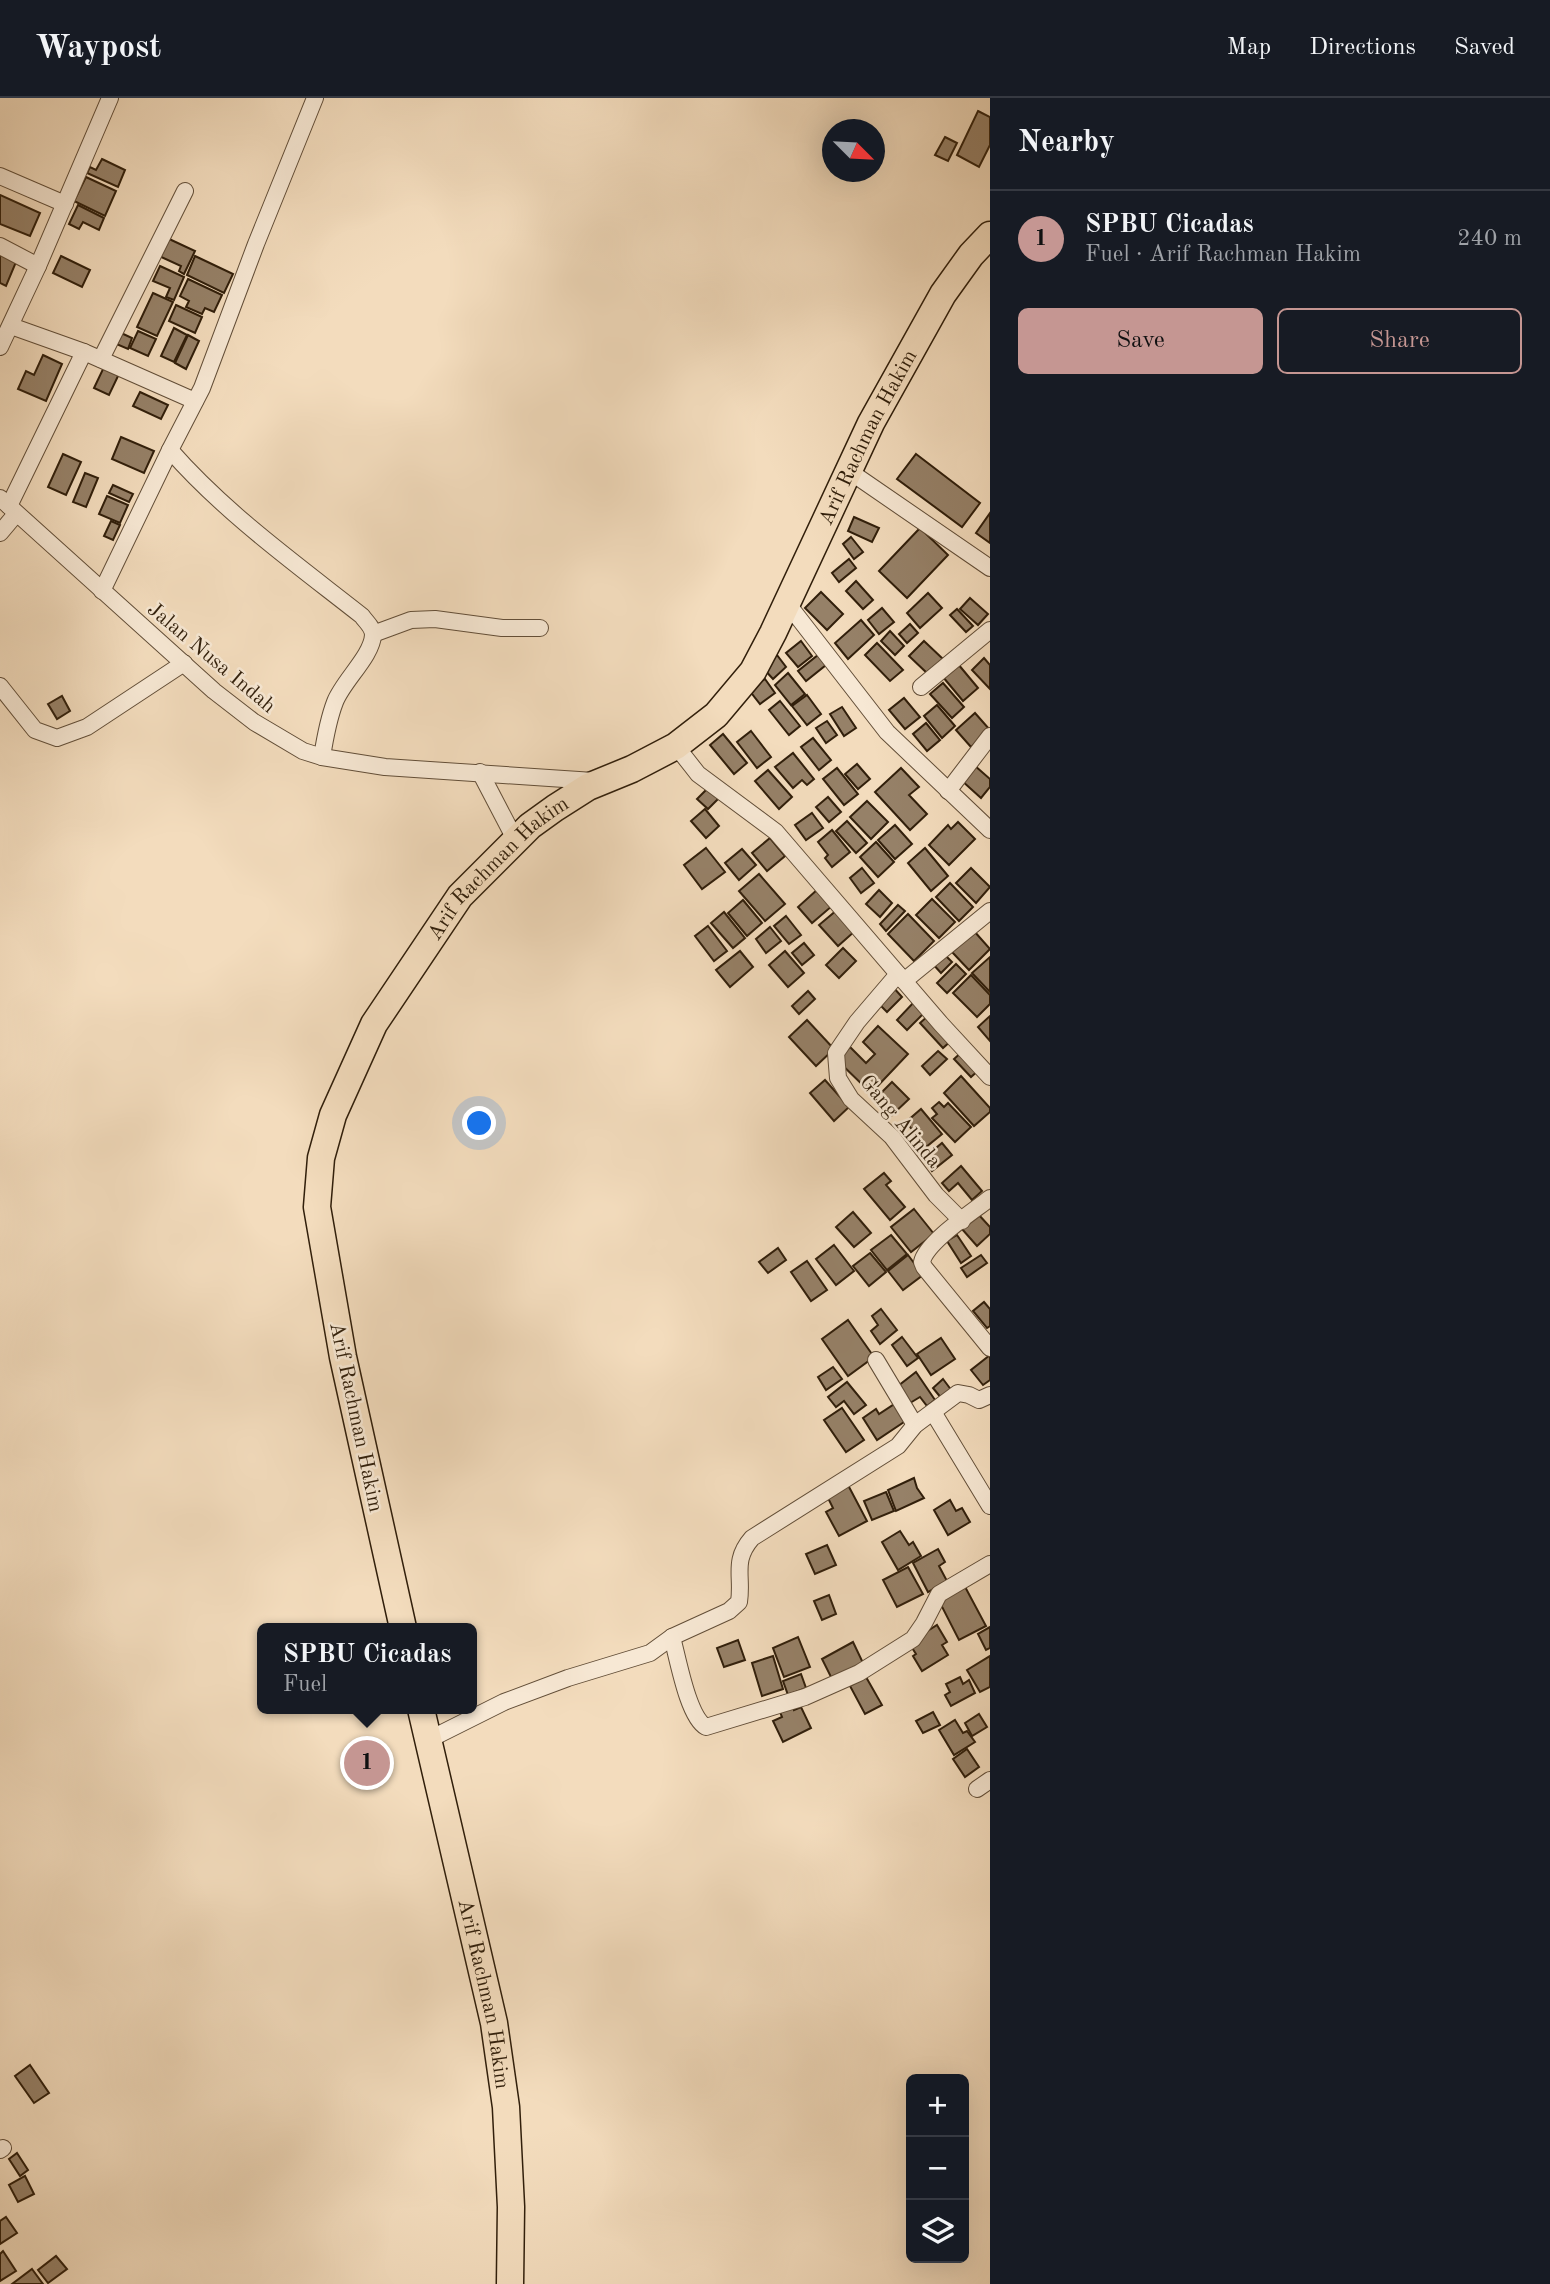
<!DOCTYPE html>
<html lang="en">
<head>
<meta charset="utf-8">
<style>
	body { margin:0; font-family:"Old Standard TT",serif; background:#20242c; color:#f1f3f6 }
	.controls { position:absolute; right:21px; bottom:21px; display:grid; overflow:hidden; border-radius:10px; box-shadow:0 7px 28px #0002 }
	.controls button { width:63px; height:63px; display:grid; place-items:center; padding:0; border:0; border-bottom:2px solid #363941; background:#171b24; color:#f1f3f6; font:35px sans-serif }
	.compass { position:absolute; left:822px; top:21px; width:63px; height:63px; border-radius:50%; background:#171b24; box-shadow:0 7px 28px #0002; rotate:114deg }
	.you { position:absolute; left:480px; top:1026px; width:24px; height:24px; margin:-18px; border:5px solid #fff; border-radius:50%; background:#1a73e8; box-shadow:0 0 0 10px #1a73e833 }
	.badge { display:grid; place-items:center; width:46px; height:46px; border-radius:50%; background:#c59692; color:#111; font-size:23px; font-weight:700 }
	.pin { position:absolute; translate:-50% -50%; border:4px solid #fff; box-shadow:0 2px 7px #0006 }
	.popup { position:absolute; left:257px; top:1525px; width:220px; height:91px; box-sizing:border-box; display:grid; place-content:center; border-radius:10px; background:#171b24; filter:drop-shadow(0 2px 5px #0005); font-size:23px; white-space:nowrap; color:#9ea1a6 }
	.popup b { font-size:26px; color:#f1f3f6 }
	.popup::after { content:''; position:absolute; left:50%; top:100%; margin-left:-14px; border:14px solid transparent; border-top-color:#171b24 }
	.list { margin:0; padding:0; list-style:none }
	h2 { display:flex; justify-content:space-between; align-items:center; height:91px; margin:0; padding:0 28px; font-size:30px }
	h2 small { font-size:23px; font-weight:400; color:#9ea1a6 }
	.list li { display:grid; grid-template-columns:46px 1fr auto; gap:21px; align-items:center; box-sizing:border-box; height:98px; padding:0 28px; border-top:2px solid #363941 }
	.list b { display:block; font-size:26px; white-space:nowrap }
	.list p { margin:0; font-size:23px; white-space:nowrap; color:#9ea1a6 }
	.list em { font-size:23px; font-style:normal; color:#9ea1a6 }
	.actions { display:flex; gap:14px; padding:21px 28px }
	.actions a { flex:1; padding:16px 0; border:2px solid #c59692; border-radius:10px; text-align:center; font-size:24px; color:#c59692 }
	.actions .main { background:#c59692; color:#111 }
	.icon { flex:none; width:38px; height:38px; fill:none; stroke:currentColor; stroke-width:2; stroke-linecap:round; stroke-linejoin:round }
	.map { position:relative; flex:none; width:990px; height:2186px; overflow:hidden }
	header { display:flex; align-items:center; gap:42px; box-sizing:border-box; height:98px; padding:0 35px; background:#171b24; border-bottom:2px solid #363941 }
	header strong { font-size:33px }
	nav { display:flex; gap:38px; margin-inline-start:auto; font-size:24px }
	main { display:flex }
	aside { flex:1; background:#171b24 }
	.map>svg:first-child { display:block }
</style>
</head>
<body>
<header>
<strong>Waypost</strong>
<nav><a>Map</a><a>Directions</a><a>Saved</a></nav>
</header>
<main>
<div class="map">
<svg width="990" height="2186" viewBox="0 0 990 2186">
	<rect width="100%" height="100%" fill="#f3dcbd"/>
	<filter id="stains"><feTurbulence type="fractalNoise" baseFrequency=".00286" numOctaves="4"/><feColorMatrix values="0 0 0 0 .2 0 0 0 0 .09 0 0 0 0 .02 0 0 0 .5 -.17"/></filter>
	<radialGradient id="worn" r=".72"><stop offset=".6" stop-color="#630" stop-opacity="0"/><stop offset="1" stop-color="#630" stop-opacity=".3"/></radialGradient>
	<g fill="#968168" stroke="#311f0b" stroke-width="2">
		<path d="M978,13l12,6v28l-11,22 -22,-12z"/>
		<path d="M945,39l12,6 -9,18 -13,-6z"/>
		<path d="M102,61l23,11 -7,17 -31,-14 3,-6 6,3z"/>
		<path d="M86,79l30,14 -11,25 -31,-15z"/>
		<path d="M0,97l40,18 -10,23 -30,-12z"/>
		<path d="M78,107l26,13 -5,12 -16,-8 -4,7 -10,-5z"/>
		<path d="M167,140l28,13 -11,23 -5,-3 2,-5 -22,-10z"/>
		<path d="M0,156l16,8 -10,24 -6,-3z"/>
		<path d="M61,158l29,14 -8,17 -29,-14z"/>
		<path d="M195,158l38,18 -9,19 -37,-18z"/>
		<path d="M160,168l24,11 -10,23 -8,-3 4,-9 -17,-7z"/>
		<path d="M188,181l34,16 -8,17 -9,-4 -3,6 -16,-7 3,-6 -9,-5z"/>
		<path d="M153,195l20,9 -16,34 -20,-9z"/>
		<path d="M176,207l26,12 -7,16 -26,-12z"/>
		<path d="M174,230l13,7 -13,27 -13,-6z"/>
		<path d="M138,233l18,8 -8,17 -18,-8z"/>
		<path d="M119,234l13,6 -4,11 -14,-6z"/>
		<path d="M188,237l11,6 -13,28 -11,-6z"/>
		<path d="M43,257l19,9 -16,37 -28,-12 8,-18 8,4z"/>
		<path d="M104,269l15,7 -10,21 -15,-7z"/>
		<path d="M140,294l28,13 -7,14 -28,-13z"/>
		<path d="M121,339l33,14 -10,22 -32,-14z"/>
		<path d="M63,356l18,8 -15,33 -18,-8z"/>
		<path d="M916,356l64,49 -18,24 -65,-48z"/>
		<path d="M85,375l13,5 -12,29 -13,-5z"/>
		<path d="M113,387l20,9 -4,8 -20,-9z"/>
		<path d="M107,398l21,9 -8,18 -21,-9z"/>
		<path d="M990,415v30l-14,-10z"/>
		<path d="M854,419l25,11 -7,14 -24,-11z"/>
		<path d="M111,423l9,4 -7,15 -9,-4z"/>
		<path d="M920,430l28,27 -41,43 -28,-27z"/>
		<path d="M851,439l12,15 -9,7 -11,-15z"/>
		<path d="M849,461l7,9 -17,14 -7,-9z"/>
		<path d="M856,483l17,19 -10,9 -17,-18z"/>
		<path d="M821,494l22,22 -16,16 -22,-22z"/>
		<path d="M928,495l14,15 -22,20 -13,-15z"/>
		<path d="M970,500l18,16 -10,11 -18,-16z"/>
		<path d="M882,510l12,14 -15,12 -11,-14z"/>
		<path d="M957,511l16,17 -7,6 -16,-17z"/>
		<path d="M861,522l13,15 -26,24 -13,-16z"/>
		<path d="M910,526l8,9 -11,10 -8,-9z"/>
		<path d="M890,533l14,15 -9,9 -14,-14z"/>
		<path d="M801,543l11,15 -14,11 -12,-14z"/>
		<path d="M924,543l19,18 -15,15 -19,-18z"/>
		<path d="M877,545l26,27 -13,11 -25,-26z"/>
		<path d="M777,557l9,12 -13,12 -10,-11z"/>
		<path d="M818,557l8,10 -20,16 -8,-10z"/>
		<path d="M984,560l6,7v24l-18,-19z"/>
		<path d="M958,566l20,24 -15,13 -20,-24z"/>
		<path d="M788,575l17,21 -14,11 -16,-20z"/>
		<path d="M765,581l10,14 -15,11 -11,-14z"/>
		<path d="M943,585l21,24 -12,11 -22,-24z"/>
		<path d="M807,597l14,19 -14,11 -15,-19z"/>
		<path d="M62,598l8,15 -13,8 -9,-15z"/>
		<path d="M904,600l16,19 -15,12 -16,-19z"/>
		<path d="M780,603l20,25 -11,9 -20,-25z"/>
		<path d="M937,607l18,21 -13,12 -18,-22z"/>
		<path d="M842,609l14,21 -12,8 -14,-22z"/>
		<path d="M975,615l15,17 -19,17 -15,-17z"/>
		<path d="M827,623l10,14 -11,8 -10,-15z"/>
		<path d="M926,625l14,17 -13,11 -14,-17z"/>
		<path d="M751,633l20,26 -14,11 -20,-26z"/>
		<path d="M723,636l24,29 -13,11 -24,-29z"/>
		<path d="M813,640l18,22 -12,10 -18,-23z"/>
		<path d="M793,655l21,26 -7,6 -5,-5 -9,8 -18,-21z"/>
		<path d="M857,666l13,15 -12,10 -13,-15z"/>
		<path d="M974,667l16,14v8l-9,11 -20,-18z"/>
		<path d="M837,670l21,26 -14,11 -21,-26z"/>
		<path d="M901,670l18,19 -10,8 18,19 -17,16 -35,-38z"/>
		<path d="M768,672l24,27 -13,12 -24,-28z"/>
		<path d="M711,687l11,10 -14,14 -11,-10z"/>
		<path d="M828,699l13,15 -12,10 -13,-15z"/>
		<path d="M867,703l21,21 -17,17 -21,-22z"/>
		<path d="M705,711l14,17 -13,12 -15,-17z"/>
		<path d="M812,715l11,15 -17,12 -11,-15z"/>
		<path d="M847,723l20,22 -11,10 -20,-22z"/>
		<path d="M958,724l17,17 -26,26 -20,-20 19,-20 3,4z"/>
		<path d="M895,727l17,19 -17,15 -17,-19z"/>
		<path d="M832,732l18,22 -18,15 -7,-9 3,-3 -10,-13z"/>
		<path d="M770,740l15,18 -18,15 -15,-18z"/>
		<path d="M876,744l18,20 -16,15 -18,-20z"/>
		<path d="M706,750l19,24 -23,17 -18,-24z"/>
		<path d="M925,750l23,28 -17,15 -23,-28z"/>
		<path d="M742,751l14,16 -17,15 -14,-17z"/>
		<path d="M862,770l12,15 -13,10 -11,-15z"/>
		<path d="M971,770l19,19 -14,16 -20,-20z"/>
		<path d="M759,776l26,30 -20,17 -26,-30z"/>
		<path d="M950,785l23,24 -14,14 -23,-24z"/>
		<path d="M818,791l14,17 -20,17 -14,-16z"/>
		<path d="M879,792l13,13 -12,14 -14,-13z"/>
		<path d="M932,801l23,23 -16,16 -23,-23z"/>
		<path d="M743,802l19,23 -15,13 -19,-23z"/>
		<path d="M898,807l7,6 -19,20 -6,-7z"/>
		<path d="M837,812l18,21 -17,15 -19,-21z"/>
		<path d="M724,814l21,26 -12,10 -22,-25z"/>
		<path d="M908,816l26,27 -20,20 -26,-27z"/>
		<path d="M786,818l15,19 -12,9 -15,-18z"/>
		<path d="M708,828l19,25 -13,10 -19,-25z"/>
		<path d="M770,829l11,14 -15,12 -10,-14z"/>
		<path d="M974,833l16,18 -21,21 -17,-18z"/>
		<path d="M804,845l10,12 -12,10 -10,-12z"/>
		<path d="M843,850l13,13 -17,17 -13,-13z"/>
		<path d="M740,853l13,16 -23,20 -14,-17z"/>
		<path d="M785,853l19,22 -16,14 -19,-22z"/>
		<path d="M943,855l9,9 -11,11 -9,-10z"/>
		<path d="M990,859v35l-18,-19z"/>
		<path d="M956,866l10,10 -19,19 -10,-10z"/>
		<path d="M971,877l19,20v9l-13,13 -24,-24z"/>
		<path d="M892,888l10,11 -15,15 -10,-10z"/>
		<path d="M808,893l7,8 -16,15 -7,-8z"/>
		<path d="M915,903l10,11 -18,18 -10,-10z"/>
		<path d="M929,917l23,25 -9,8 -23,-25z"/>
		<path d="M990,918v25l-12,-14z"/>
		<path d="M807,922l27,29 -18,17 -27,-29z"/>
		<path d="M878,928l30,28 -37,39 -34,-33 13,-13 16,16 9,-9 -12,-12z"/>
		<path d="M938,953l9,8 -17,16 -8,-9z"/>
		<path d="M963,953l17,18 -9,8 -17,-18z"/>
		<path d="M961,978l29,32v4l-16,14 -30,-33z"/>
		<path d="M825,982l24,27 -15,14 -24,-28z"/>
		<path d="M892,984l17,17 -17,16 -16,-17z"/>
		<path d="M939,1004l5,5 4,-4 23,24 -16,15 -23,-24 5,-4 -5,-6z"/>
		<path d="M921,1011l21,25 -16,13 -20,-25z"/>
		<path d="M942,1045l10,12 -20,16 -9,-12z"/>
		<path d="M961,1068l21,25 -10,9 -14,-17 -9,8 -7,-8z"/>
		<path d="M884,1075l7,8 -5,4 19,22 -15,13 -26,-31z"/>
		<path d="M914,1111l20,25 -23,18 -20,-25z"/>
		<path d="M853,1114l18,21 -17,14 -18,-20z"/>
		<path d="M978,1116l12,13v7l-13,12 -15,-17z"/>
		<path d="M891,1137l16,19 -20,16 -16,-20z"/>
		<path d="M957,1137l14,21 -10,7 -14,-22z"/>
		<path d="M834,1147l20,26 -18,14 -20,-26z"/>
		<path d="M778,1150l8,12 -18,13 -9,-11z"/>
		<path d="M870,1155l16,19 -17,14 -16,-20z"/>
		<path d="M908,1157l15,20 -20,15 -15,-19z"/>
		<path d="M981,1157l6,8 -20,14 -6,-9z"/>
		<path d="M807,1163l20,29 -16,11 -20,-29z"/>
		<path d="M984,1204l6,7v17l-3,2 -14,-17z"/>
		<path d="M881,1211l16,21 -17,14 -9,-13 7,-6 -6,-9z"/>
		<path d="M848,1222l26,37 -26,19 -26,-37z"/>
		<path d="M902,1239l16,21 -11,8 -15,-21z"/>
		<path d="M941,1240l14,21 -24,16 -14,-21z"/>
		<path d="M990,1257v25l-7,5 -12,-15z"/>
		<path d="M833,1269l9,12 -16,11 -8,-13z"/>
		<path d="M916,1274l19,28 -8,6 -7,-9 -10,6 -12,-17z"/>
		<path d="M943,1281l9,12 -10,8 -9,-11z"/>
		<path d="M847,1284l19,23 -12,9 -10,-13 -8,6 -8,-10z"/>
		<path d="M896,1305l11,17 -30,20 -14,-22 13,-9 3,5z"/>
		<path d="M842,1310l22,32 -18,12 -22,-32z"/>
		<path d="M914,1380l3,10 7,10 -28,13 -8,-21z"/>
		<path d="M848,1387l19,36 -28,15 -13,-24 7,-4 -6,-12z"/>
		<path d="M886,1394l8,19 -22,9 -8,-19z"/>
		<path d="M950,1402l6,11 6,-3 8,14 -22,13 -14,-25z"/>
		<path d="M900,1433l9,14 4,-3 8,14 -23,14 -16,-28z"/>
		<path d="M827,1447l9,20 -21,9 -9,-20z"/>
		<path d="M938,1451l7,13 -6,4 8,15 -19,11 -15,-29z"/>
		<path d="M908,1469l15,27 -26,13 -14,-27z"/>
		<path d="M963,1485l23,43 -27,14 -22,-43z"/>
		<path d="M829,1497l7,19 -14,6 -8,-19z"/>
		<path d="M937,1527l10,17 -5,3 6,10 -26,16 -9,-15 3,-2 -7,-11z"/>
		<path d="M990,1529v21l-4,2 -8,-16z"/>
		<path d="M798,1539l12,30 -26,10 -11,-29z"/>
		<path d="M738,1542l7,20 -21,7 -7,-19z"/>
		<path d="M853,1544l11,23 -31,16 -11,-22z"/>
		<path d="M773,1558l10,33 -21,7 -10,-33z"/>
		<path d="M990,1558v31l-10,5 -13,-22z"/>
		<path d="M801,1576l5,14 -18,7 -5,-14z"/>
		<path d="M866,1579l16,28 -17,9 -15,-28z"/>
		<path d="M960,1579l3,7 6,-4 6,13 -24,13 -6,-11 5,-3 -4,-8z"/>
		<path d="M793,1608l1,4 7,-3 10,21 -28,14 -10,-21 9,-4 -2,-5z"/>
		<path d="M933,1614l7,13 -17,8 -7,-12z"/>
		<path d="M979,1616l8,13 -15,9 -7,-13z"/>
		<path d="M955,1622l8,13 4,-2 8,11 -21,13 -15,-25z"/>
		<path d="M967,1651l12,18 -14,10 -12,-18z"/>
		<path d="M30,1967l19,28 -15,10 -19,-27z"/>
		<path d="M17,2055l11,17 -8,6 -11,-17z"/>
		<path d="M25,2078l9,18 -16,8 -9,-17z"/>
		<path d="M6,2119l11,16 -17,11v-23z"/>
		<path d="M3,2153l13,20 -16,10v-27z"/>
		<path d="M56,2158l11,13 -19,14 -10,-13z"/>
		<path d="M32,2171l11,15h-31z"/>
	</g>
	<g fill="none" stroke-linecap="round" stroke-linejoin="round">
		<defs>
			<g id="minor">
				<path d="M0,78l65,28"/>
				<path d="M0,148l38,20"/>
				<path d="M11,228l73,26 111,49"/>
				<path d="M0,249l38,-81 72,-168"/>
				<path d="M101,261l84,-168"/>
				<path d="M170,352l32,-62 54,-144 59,-146"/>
				<path d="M849,373l141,97"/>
				<path d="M0,400l214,193 40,31 49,29 19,6 63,10 209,14"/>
				<path d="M9,408l75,-154"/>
				<path d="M0,435l16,-19"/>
				<path d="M102,493l68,-141c55,63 126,114 192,166 4,6 11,11 11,19 -1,21 -30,46 -38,67 -7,18 -10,36 -13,55"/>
				<path d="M787,505l100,129 103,98"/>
				<path d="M373,536l38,-14 24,-1 67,9h38"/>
				<path d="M0,588l35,44 22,8 30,-11 97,-64"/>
				<path d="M921,589l69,-57"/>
				<path d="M676,648l22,28 78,58 165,192 49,53"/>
				<path d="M480,674l36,69"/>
				<path d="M948,693l42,-55"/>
				<path d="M898,876l-41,48 -21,31 2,25 13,21 41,38 44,58 26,26"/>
				<path d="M904,883l86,-70"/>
				<path d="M990,1100c-16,13 -64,44 -68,64l2,5 66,81"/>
				<path d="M876,1262l39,65"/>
				<path d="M933,1314l57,94"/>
				<path d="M672,1539c6,22 16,80 34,90l99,-30 54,-24 54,-34 11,-16 15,-29 51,-30"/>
				<path d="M428,1642l76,-38 64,-24 82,-25 22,-16 57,-26 10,-9c4,-26 -7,-41 13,-64l146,-92 17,-21 43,-32 11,2 10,5 11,-5"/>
				<path d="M977,1691l13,-9"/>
				<path d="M0,2052l3,-2"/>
			</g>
			<g id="primary">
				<path id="s1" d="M403,1530l-60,-271 -26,-150 4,-49 12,-43 41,-91 86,-128 70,-70 25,-18 33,-21 44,-18 44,-23 40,-31 37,-44 20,-38 98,-210 72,-129 28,-39 19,-20"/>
				<path id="s2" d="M421,1611l73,314 12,84 5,100 -1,77"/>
			</g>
		</defs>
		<use href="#minor" stroke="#624e38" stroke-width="18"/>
		<use href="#primary" stroke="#311f0b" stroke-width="29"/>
		<use href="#minor" stroke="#f7e8d4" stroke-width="16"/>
		<use href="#primary" stroke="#f3dcbd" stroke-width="26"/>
	</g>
	<g text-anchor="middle" stroke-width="5" stroke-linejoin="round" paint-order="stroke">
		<g font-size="21" fill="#311f0b" stroke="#f7e8d4">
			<text dy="7" stroke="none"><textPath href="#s1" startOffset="1412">Arif Rachman Hakim</textPath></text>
			<text transform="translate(212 559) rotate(40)" y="7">Jalan Nusa Indah</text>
			<text dy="7" stroke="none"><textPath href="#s1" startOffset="824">Arif Rachman Hakim</textPath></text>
			<text transform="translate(901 1023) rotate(50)" y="7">Gang Alinda</text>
			<text transform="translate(357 1319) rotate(78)" y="7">Arif Rachman Hakim</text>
			<text dy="7" stroke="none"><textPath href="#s2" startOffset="292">Arif Rachman Hakim</textPath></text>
		</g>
	</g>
	<rect width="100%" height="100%" filter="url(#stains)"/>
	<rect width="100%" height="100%" fill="url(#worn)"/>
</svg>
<div class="controls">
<button>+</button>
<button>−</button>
<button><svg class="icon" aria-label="layers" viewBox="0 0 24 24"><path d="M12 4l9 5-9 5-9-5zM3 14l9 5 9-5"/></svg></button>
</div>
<svg class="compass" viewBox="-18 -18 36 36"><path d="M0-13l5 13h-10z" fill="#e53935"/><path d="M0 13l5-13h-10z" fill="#9ea1a6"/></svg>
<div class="you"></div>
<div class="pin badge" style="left:367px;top:1665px">1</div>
<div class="popup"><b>SPBU Cicadas</b>Fuel</div>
</div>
<aside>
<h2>Nearby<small></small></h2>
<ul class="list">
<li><span class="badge">1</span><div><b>SPBU Cicadas</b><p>Fuel · Arif Rachman Hakim</p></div><em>240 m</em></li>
</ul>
<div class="actions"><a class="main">Save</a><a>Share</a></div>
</aside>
</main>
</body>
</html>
